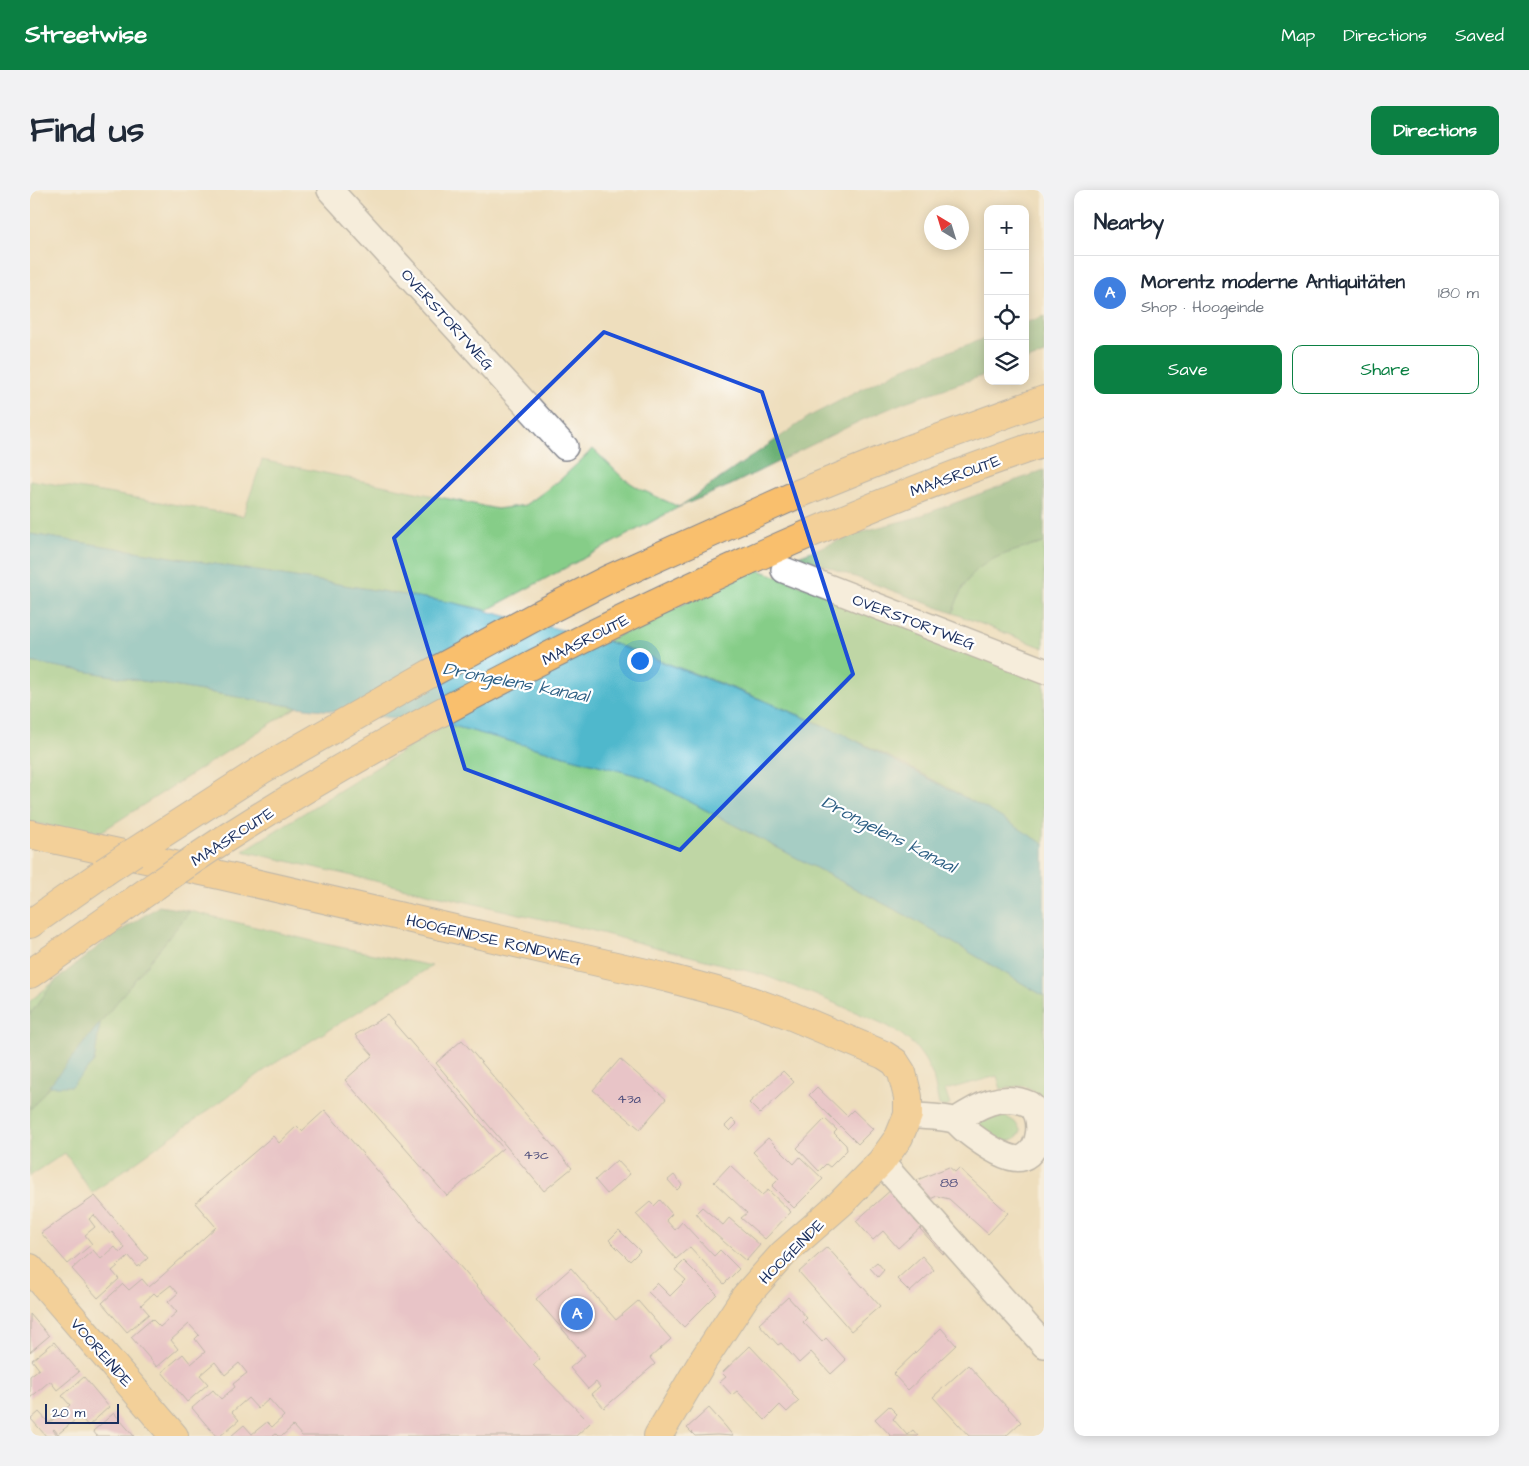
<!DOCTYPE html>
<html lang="en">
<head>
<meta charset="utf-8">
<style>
	body { margin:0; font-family:"Architects Daughter",sans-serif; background:#f2f2f3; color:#1f2937 }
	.controls { position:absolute; right:15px; top:15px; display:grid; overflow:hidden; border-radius:10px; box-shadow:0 2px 12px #0003 }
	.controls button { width:45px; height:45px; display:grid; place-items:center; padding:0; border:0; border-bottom:1px solid #e0e1e3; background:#fff; color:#1f2937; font:25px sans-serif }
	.compass { position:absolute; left:894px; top:15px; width:45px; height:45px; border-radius:50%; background:#fff; box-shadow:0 2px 12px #0003; rotate:322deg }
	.scale { position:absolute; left:15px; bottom:12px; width:74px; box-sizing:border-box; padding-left:5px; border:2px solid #1b2f5e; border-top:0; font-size:14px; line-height:18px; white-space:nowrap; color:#1b2f5e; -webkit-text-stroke:4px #fff; paint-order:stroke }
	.you { position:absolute; left:609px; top:470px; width:18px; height:18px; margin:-12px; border:4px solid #fff; border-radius:50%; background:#1a73e8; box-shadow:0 0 0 8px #1a73e833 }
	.badge { display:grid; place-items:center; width:32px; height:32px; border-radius:50%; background:#0b8043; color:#fff; font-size:16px; font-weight:700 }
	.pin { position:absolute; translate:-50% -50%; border:2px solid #fff; box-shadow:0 1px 5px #0006 }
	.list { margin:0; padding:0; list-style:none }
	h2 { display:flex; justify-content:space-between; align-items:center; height:65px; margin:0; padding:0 20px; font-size:21px }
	h2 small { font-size:16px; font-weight:400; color:#747a83 }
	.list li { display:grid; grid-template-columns:32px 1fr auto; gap:15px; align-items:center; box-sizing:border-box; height:75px; padding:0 20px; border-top:1px solid #e0e1e3 }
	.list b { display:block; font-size:19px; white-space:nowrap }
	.list p { margin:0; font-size:16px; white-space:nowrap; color:#747a83 }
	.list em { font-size:16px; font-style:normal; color:#747a83 }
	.actions { display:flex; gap:10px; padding:15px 20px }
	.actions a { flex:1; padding:11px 0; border:1px solid #0b8043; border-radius:10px; text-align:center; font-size:18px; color:#0b8043 }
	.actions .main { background:#0b8043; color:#fff }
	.icon { flex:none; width:28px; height:28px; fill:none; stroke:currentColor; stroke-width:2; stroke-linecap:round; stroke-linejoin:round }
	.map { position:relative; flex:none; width:1014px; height:1246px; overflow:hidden; border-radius:10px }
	header { display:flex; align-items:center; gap:30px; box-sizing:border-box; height:70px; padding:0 25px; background:#0b8043; color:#fff }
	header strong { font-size:24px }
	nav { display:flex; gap:28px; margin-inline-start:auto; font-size:18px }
	.intro { display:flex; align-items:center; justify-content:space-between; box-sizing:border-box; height:120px; padding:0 30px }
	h1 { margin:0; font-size:35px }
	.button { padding:12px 22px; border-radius:10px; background:#0b8043; color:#fff; font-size:18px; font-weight:700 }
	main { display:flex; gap:30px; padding:0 30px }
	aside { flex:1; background:#fff; border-radius:10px; box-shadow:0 2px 12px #0003 }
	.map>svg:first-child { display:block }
</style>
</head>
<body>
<header>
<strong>Streetwise</strong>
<nav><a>Map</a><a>Directions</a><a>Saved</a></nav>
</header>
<div class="intro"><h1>Find us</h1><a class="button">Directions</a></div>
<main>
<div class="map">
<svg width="1014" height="1246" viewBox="0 0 1014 1246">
	<rect width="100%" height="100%" fill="#fff"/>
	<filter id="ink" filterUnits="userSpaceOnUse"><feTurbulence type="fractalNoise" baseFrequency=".02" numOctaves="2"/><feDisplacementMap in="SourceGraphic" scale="10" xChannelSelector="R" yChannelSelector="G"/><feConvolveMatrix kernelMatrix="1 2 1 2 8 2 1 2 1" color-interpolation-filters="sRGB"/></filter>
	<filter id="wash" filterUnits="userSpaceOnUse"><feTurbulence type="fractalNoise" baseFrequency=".0096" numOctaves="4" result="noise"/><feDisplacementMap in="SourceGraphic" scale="20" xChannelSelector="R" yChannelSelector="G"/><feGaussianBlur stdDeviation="1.12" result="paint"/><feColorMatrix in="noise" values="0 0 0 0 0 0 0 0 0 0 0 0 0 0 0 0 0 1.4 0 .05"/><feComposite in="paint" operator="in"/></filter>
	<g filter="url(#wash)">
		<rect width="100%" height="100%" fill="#eedebd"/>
		<g fill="#86cd88" stroke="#507e73">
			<path d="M563,259l30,29 17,11 39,18 -192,103 -33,-7 -424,-69v-54l213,36 19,-56 235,49 29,-4 34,-25z"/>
			<path d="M1014,353v105l-91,-35c14,-52 44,-58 91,-70z"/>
			<path d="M726,379l130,47 158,62v166c-66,-40 -134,-79 -204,-111 -76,-35 -155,-63 -233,-92z"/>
			<path d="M0,472l244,41 23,4 -201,128 -66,-13z"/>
			<path d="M416,534l197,53 270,142 131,77v103c-17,-16 -22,-14 -43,-10l-4,-13 -52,14 5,15 -5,2 -6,-2 -6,-29 -8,-16 -10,-14 -13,-11 -16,-10 -73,-31 -50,-19 -173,-45 -347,-79z"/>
			<path d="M160,721l135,33 107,22 -160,99 -180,128 -27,-40 -35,23v-66l19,-24 22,-1 23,-23 6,-39z"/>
			<path d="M26,790l-26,34v-13z"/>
			<path d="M977,927l8,5 6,9c-12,23 -36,1 -50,-9l17,-4z"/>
		</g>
		<g fill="#6cb074" stroke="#447069">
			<path d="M1014,126v38l-19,7v-38z"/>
			<path d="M958,147v37l-83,28 -45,19 -129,64 -52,22 131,-91 91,-47z"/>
			<path d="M1014,280v73c-47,12 -77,18 -91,70l-155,-57 66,-25 50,-13z"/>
			<path d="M129,716l31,5 -160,199v-96l26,-34 52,-41z"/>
		</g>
		<g fill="#4fb8cc" stroke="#357495">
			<path d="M0,344l424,69 153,38 155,59 79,33 148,77 55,34v152l-131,-77 -270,-142 -197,-53 -149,-17 -267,-45z"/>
			<path d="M70,833l-6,39 -23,24h-22z"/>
		</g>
		<g id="blocks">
			<g fill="#e1a5d2">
				<path d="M357,825l116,133 -56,48 -102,-116 28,-25 -18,-20z"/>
				<path d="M432,850l110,128 -28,23 -108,-128z"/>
				<path d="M590,869l46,40 -26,30 -47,-39z"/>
				<path d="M753,881l11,11 -34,32 -11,-11z"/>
				<path d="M787,897l30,29 6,-6 20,19 -15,15 -49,-49z"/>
				<path d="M295,920l215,249 -7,6 57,58 -14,13h-274l-9,-10 -11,10h-4l-2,-2 -3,2h-42l13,-11 8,9 15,-12 5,5 12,-11 -15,-17 -11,10 -10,-11 -16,14 7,8 -19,16h-4l-24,-28 21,-18 8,9 14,-12 -2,-3 14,-11 -8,-10 -14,12 -10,-13 -15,13 8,9 -21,18 -25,-30 21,-18 8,10 14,-12 -10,-13 4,-4 -10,-11 -18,16 7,9 -21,18 -26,-30 21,-18 8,8 17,-15 -9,-10 10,-9 -7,-8 -14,11 -3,-3 -13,12 8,9 -22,18 -25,-29 21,-19 6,6 13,-11 7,8 14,-12 53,-48 -21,-24 78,-67 6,7 18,-17 5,5z"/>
				<path d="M702,929l5,5 -7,7 -5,-5z"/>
				<path d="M795,929l12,11 -3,3 12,12 1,5 -17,17 -4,-3 -7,7 -22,-23z"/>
				<path d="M738,948l26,26 6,-7 23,22 -29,29 -22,-22 7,-7 -26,-27z"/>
				<path d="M587,970l13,14 -23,20 -12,-14z"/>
				<path d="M700,975l32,30 6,-5 23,22 -26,27 -24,-21 6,-5 -33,-31z"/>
				<path d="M919,977l6,5 4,-4 49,45 -20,21 -39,-35 -12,-3 -9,4 -7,-10 -4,-10z"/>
				<path d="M644,985l8,10 -5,5 -9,-10z"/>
				<path d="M863,998l26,28 -5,4 7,7 -23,21 -15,-17 -10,9 -17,-19z"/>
				<path d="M65,1006l53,62 -10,9 -9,-11 -3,3 -14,12 7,8 -21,19 -26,-29 21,-19 8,9 14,-12 5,6 5,-5 -13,-16 -2,2 -16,-19 -5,4 6,8 -10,8 7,9 -24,20 -27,-31z"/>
				<path d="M630,1010l12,14 -6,6 9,10 7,-8 32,34 6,-6 19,19 -15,15 -34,-37 -14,12 -40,-45 14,-12 4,4z"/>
				<path d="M672,1017l21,18 6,-7 31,27 -14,16 -38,-33 -12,-15z"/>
				<path d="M900,1029l23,26 -10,9 -23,-25z"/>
				<path d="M589,1040l21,21 -10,10 -21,-21z"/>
				<path d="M797,1057l53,59 -29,25 -52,-59z"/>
				<path d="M892,1066l12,14 -24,22 -13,-13z"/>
				<path d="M654,1071l33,33 -33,33 -36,-35 9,-9 13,13 16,-16 -11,-10z"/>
				<path d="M847,1072l7,8 -6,7 -8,-9z"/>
				<path d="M541,1078l45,52 22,-19 33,38 -21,19 5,6 -51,44 -12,-14 8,-7 -4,-5 -8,7 -18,-21 15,-13 -49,-56z"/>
				<path d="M758,1107l19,21 -4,4 19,20 4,-4 20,22 -15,14 -20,-22 -12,11 -18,-20 -3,2 -19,-21z"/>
				<path d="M0,1124l19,22 -19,16z"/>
				<path d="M911,1138l15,17 -48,45 -15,-16z"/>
				<path d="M24,1152l25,30 -22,18 -7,-9 -20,17v-22l9,-7 -7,-9z"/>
				<path d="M720,1156l43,46 -1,2 7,7 -12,11 -7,-7 -15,15 -28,-29 -5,4 -12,-13 6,-5 -4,-4z"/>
				<path d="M938,1175l53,57 -15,14h-37l-36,-39z"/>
				<path d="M54,1187l25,30 -21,19 -8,-10 -22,18 -4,-5 -1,1 5,6h-12l-15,-17 8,-7 10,11 21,-18 -8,-9z"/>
				<path d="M859,1216l8,8 -4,5 14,16 6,-5 5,6h-27l-16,-17z"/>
				<path d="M679,1218l17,19 7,9 -16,-1 -22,1 -8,-8z"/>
				<path d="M84,1223l13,15 7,8h-37l-4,-5z"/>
			</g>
		</g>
	</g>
	<g filter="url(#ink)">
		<use href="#blocks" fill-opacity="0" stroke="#84868e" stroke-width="1"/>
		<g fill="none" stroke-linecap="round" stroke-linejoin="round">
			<defs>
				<g id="minor">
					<path d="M300,0l235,257"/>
					<path d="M754,380l260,101"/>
					<path d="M878,925c13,2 33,1 45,5 5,2 8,7 12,10 10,8 43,33 57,28 20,-7 22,-44 7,-54 -28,-12 -51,2 -74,17"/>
					<path d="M851,972l163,183"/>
				</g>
				<g id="major">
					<path d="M0,644l181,39 457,105 75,20 44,16 97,41 11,7 7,11 6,24v18l-9,22 -18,25 -40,41 -58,51 -38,43 -41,62 -46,77"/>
					<path d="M0,1078l144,168"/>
				</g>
				<g id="highway">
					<path d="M715,372c98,-44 197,-85 299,-119"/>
					<path d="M104,662l129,-83 168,-96 111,-60 67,-34 189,-85 109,-44 137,-50"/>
					<path d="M0,734l74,-52"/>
					<path d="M0,784l125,-88"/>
				</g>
			</defs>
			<use href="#minor" stroke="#84868e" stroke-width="28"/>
			<use href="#major" stroke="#84868e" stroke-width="30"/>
			<use href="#highway" stroke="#84868e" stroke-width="30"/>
			<use href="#minor" stroke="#fff" stroke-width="25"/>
			<use href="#major" stroke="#f9bf6d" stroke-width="28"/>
			<use href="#highway" stroke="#f9bf6d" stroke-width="28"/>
			<defs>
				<g id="highway-bridge">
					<path d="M74,682l30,-20"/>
					<path d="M125,696c26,-18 52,-36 79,-53 162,-103 336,-191 511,-271"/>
				</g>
			</defs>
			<use href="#highway-bridge" stroke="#84868e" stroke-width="30" stroke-linecap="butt"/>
			<use href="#highway-bridge" stroke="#f9bf6d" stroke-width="28"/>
		</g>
	</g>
	<path d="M0 0H1014V1246H0ZM574,142l158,60 91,282 -173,176 -215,-81 -71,-231z" fill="#eedebd" fill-opacity=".55" fill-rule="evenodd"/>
	<path fill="none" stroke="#1d4ed8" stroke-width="4" stroke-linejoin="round" d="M574,142l158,60 91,282 -173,176 -215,-81 -71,-231z"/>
	<g text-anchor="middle" stroke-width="4.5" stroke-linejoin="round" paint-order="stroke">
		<g font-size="14" fill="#4c4c7b">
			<text x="599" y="913">43a</text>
			<text x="506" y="969">43c</text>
			<text x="919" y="997">88</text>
		</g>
		<g font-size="16" fill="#1b2f5e" stroke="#fff">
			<text transform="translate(418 129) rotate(48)" y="6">OVERSTORTWEG</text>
			<text transform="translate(925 285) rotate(-20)" y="6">MAASROUTE</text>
			<text transform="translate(884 431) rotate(21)" y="6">OVERSTORTWEG</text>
			<text transform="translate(555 449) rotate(-27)" y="6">MAASROUTE</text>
			<text transform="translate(202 646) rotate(-33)" y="6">MAASROUTE</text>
			<text transform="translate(464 749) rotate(13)" y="6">HOOGEINDSE RONDWEG</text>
			<text transform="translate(761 1061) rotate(-45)" y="6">HOOGEINDE</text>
			<text transform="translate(72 1162) rotate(49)" y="6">VOOREINDE</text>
		</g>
		<g font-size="18" font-style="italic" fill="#2d5f84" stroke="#fff">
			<text transform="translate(486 492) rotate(11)" y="6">Drongelens kanaal</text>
			<text transform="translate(859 644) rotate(27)" y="6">Drongelens kanaal</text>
		</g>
	</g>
</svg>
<div class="controls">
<button>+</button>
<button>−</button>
<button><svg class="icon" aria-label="locate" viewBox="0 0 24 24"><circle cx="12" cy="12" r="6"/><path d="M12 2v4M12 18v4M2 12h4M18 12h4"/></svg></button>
<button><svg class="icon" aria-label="layers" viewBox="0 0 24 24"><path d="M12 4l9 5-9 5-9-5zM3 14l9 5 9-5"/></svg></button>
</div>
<svg class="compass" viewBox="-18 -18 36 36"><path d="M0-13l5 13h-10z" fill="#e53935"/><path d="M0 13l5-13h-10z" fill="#747a83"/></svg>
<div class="scale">20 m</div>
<div class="you"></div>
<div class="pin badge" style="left:547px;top:1124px;background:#3f7fe0">A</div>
</div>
<aside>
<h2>Nearby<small></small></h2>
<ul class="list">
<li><span class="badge" style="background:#3f7fe0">A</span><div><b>Morentz moderne Antiquitäten</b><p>Shop · Hoogeinde</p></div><em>180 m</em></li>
</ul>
<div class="actions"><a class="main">Save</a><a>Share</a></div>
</aside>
</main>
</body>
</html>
